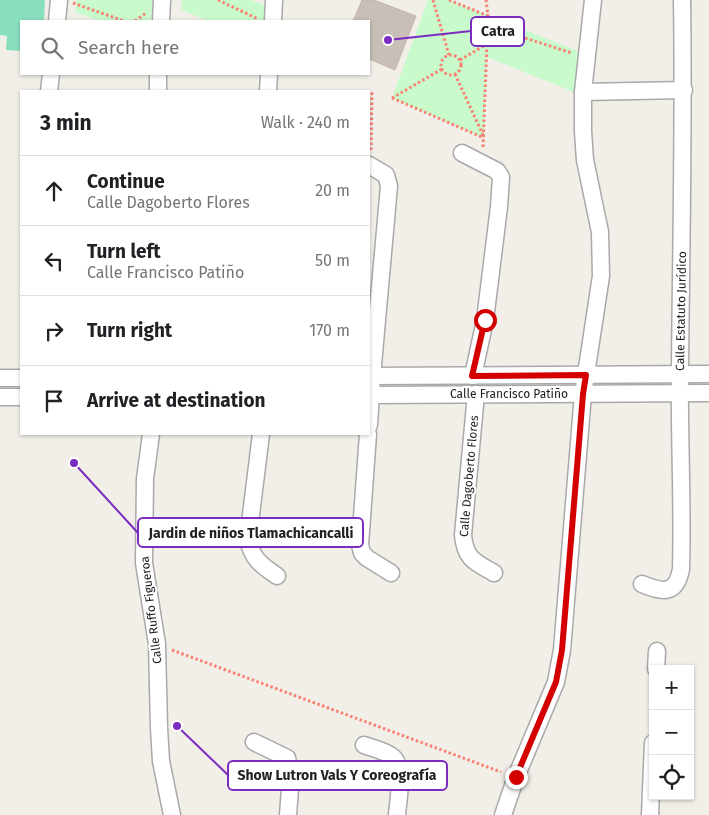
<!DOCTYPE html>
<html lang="en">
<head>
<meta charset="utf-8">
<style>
	body { margin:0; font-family:"Fira Sans",sans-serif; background:#f2f2f2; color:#202124 }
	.controls { position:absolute; right:15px; bottom:15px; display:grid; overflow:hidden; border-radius:0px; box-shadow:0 1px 4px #0004 }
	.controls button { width:45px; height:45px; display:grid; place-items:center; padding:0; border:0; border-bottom:1px solid #e0e0e0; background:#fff; color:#202124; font:25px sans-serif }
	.stop { position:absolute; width:15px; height:15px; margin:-11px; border:4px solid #d40000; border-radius:50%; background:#fff }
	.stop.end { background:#d40000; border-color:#fff; box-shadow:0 1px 5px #0008 }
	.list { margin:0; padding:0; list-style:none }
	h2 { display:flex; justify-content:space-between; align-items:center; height:65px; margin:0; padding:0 20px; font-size:21px }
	h2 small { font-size:16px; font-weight:400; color:#757577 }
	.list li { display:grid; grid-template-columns:32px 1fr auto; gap:15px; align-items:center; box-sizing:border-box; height:70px; padding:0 20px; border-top:1px solid #e0e0e0 }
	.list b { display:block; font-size:19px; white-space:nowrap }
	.list p { margin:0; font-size:16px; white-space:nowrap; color:#757577 }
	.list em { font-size:16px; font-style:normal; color:#757577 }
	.icon { flex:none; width:28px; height:28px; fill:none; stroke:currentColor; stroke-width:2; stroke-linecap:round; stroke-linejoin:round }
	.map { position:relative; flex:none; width:709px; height:815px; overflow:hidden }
	.search { position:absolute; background:#fff; box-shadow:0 1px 4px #0004; left:20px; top:20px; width:350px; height:55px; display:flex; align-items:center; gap:12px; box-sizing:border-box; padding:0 18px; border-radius:0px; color:#757577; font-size:19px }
	.panel { position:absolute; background:#fff; box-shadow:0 1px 4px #0004; left:20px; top:90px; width:350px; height:345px; border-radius:0px }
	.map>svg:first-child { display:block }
</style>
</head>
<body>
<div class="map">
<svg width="709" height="815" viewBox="0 0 709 815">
	<rect width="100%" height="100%" fill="#f2efe9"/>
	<g fill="#c8facc">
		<path d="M77,0h76l-2,21h-51l-25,-9z"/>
		<path d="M182,0h69l14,5 -1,16h-56l-27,-11z"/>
		<path d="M428,0h21l129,51 -2,42 -89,-36 -3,81 -92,-40z"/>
	</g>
	<path fill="#88e0be" d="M0,0h45l-1,21h-23v30l-15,-1 1,-14 -7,-1z"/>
	<path fill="#c7bfb8" stroke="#c4b6ab" d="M362,0h12l42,16 -21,54 -26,-11v-38h-16z"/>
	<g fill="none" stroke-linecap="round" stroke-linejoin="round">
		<defs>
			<g id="minor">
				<path d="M57,21l2,-21"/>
				<path d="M161,21l1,-21"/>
				<path d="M273,21l1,-21"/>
				<path d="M49,91l2,-17"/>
				<path d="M158,91v-17"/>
				<path d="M268,91l1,-17"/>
				<path d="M583,92l101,-2"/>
				<path d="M462,153l35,18 4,6 -2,30 -14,113 -12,56"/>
				<path d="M369,165l17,10 3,11 -17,190 -3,49"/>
				<path d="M369,376l340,-2"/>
				<path d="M0,378h21"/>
				<path d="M476,394l-13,141c2,24 12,27 31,38"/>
				<path d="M369,395l340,-2"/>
				<path d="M0,397h21"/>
				<path d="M151,434l-6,45 -1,84 13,81 2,84 2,33 11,54"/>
				<path d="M261,434l-13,105c4,20 13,26 29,37"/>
				<path d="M368,434l-8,111 2,8 5,5 24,15"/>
				<path d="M642,584c20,8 34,12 39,-15 2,-66 -2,-131 -1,-197 1,-124 4,-248 2,-372"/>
				<path d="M656,669l1,-18"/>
				<path d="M254,742l33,16 4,17 -3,40"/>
				<path d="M364,745c8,3 18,5 26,10 16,9 8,44 7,60"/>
				<path d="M503,815l13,-38 40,-95 6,-32 21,-256 18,-118 -1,-44 -15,-72 -2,-28v-40l10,-92"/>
				<path d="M650,815l3,-72"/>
			</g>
		</defs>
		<use href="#minor" stroke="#a9a9a9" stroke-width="19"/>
		<g stroke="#fa8072" stroke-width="3" stroke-dasharray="2.5 2.5" stroke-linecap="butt">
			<path d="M218,0l40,19"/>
			<path d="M433,0l16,55"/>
			<path d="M449,0l39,16"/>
			<path d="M73,3l51,18"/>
			<path d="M135,21l11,-8"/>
			<path d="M487,26l85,27"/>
			<circle cx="451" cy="65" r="10"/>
			<path d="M460,60l27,-16"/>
			<path d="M455,74l28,61"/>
			<path d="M392,98l92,40"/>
			<path d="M392,98l50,-29"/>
			<path d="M483,147l5,-131 -2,-16"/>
			<path d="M371,150l1,-60"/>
			<path d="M172,650l329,122"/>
		</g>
		<use href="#minor" stroke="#fff" stroke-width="16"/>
	</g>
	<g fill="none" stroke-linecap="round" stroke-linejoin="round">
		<path stroke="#d40000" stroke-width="6" d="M485,320l-13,56 114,-1 -3,19 -21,256 -6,32 -40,95"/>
	</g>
	<g text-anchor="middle" stroke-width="4.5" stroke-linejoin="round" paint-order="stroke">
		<g font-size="12" fill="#222" stroke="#fff">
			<text transform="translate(681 311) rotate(-89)" y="4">Calle Estatuto Jurídico</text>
			<text x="509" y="398">Calle Francisco Patiño</text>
			<text transform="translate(469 476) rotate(-85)" y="4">Calle Dagoberto Flores</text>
			<text transform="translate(151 610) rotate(-97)" y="4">Calle Ruffo Figueroa</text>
		</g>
	</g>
	<path fill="none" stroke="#7b2cbf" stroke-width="2" d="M388 40L471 31M74 463L138 533M177 726L228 775"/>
	<g fill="#7b2cbf" stroke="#fff" stroke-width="2">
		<circle cx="388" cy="40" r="5"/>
		<circle cx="74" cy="463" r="5"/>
		<circle cx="177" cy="726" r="5"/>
	</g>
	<g fill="#fff" stroke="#7b2cbf" stroke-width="2">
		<rect x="471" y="17" width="53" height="29" rx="5"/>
		<rect x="138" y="518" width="225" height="29" rx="5"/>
		<rect x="228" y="761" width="219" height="29" rx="5"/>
	</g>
	<g font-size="14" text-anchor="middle" font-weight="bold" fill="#222">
		<text x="498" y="36">Catra</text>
		<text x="251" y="538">Jardin de niños Tlamachicancalli</text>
		<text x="337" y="780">Show Lutron Vals Y Coreografía</text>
	</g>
</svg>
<div class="controls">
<button>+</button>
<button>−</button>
<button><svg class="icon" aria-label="locate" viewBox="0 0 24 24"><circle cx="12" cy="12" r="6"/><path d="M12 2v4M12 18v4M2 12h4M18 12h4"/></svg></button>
</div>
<div class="stop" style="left:485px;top:320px"></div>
<div class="stop end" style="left:516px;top:777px"></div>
<div class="search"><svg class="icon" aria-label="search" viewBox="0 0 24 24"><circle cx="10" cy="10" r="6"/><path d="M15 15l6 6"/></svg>Search here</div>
<section class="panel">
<h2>3 min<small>Walk · 240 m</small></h2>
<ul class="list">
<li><svg class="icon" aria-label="ahead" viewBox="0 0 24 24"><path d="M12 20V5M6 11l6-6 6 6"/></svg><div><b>Continue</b><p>Calle Dagoberto Flores</p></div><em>20 m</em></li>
<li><svg class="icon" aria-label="left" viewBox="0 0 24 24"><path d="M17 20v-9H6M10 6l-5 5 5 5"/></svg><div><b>Turn left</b><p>Calle Francisco Patiño</p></div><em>50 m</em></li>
<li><svg class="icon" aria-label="right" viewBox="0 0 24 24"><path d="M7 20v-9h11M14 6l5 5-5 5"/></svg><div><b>Turn right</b></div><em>170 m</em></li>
<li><svg class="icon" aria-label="arrive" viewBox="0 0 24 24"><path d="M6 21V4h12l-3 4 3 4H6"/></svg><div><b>Arrive at destination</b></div></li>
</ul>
</section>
</div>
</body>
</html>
